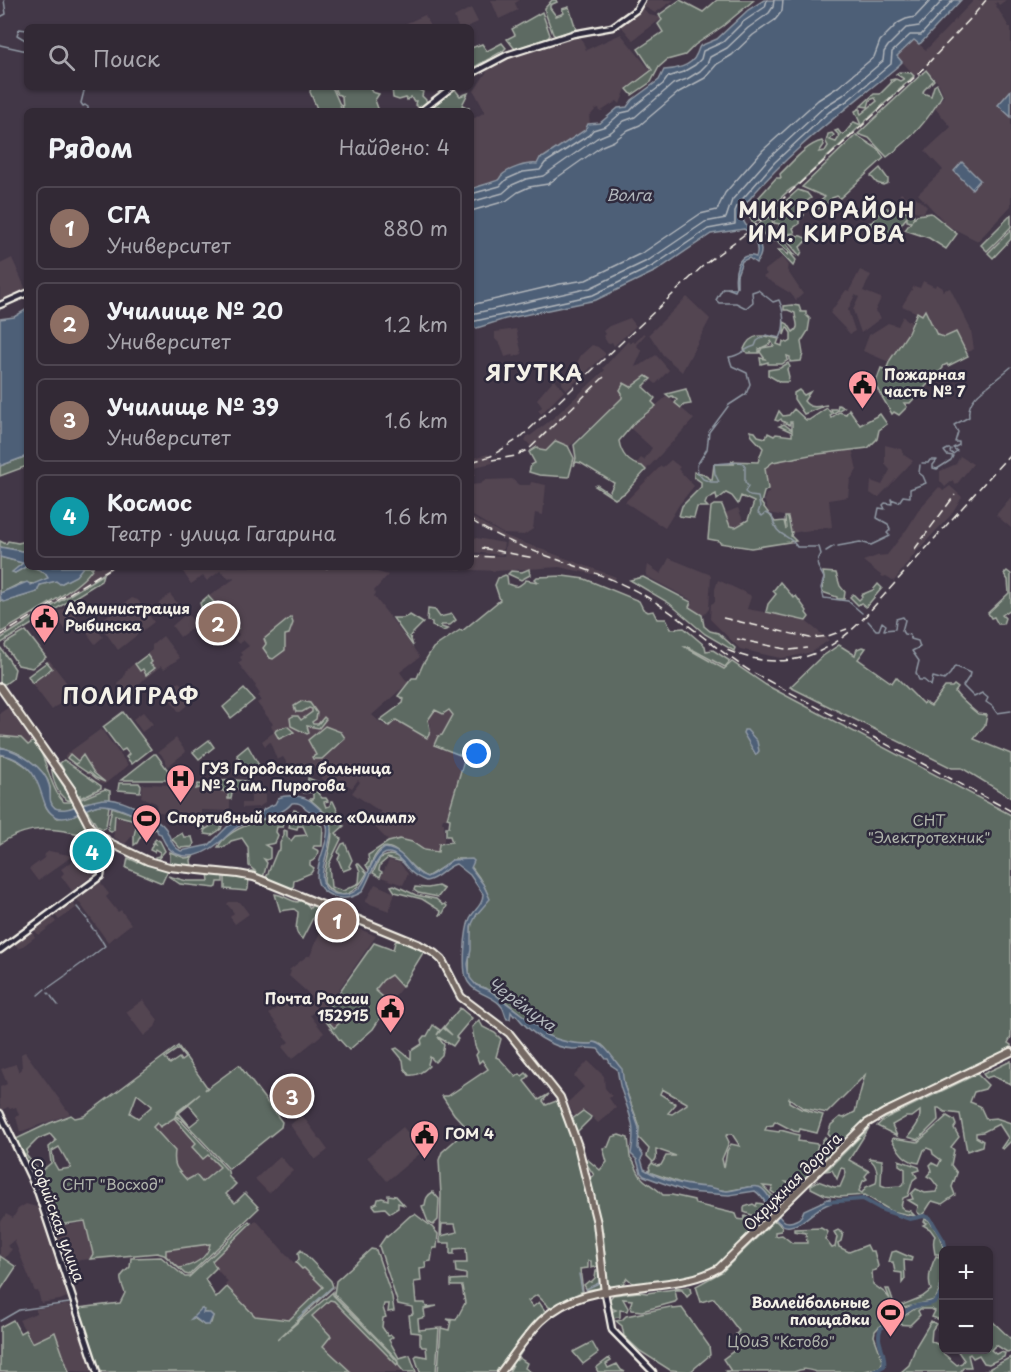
<!DOCTYPE html>
<html lang="ru">
<head>
<meta charset="utf-8">
<style>
	body { margin:0; font-family:"Playpen Sans",sans-serif; background:#3d3541; color:#f1f3f6 }
	.controls { position:absolute; right:18px; bottom:18px; display:grid; overflow:hidden; border-radius:9px; box-shadow:0 2px 4px #0004 }
	.controls button { width:54px; height:54px; display:grid; place-items:center; padding:0; border:0; border-bottom:2px solid #4d4550; background:#322935; color:#f1f3f6; font:30px sans-serif }
	.you { position:absolute; left:477px; top:754px; width:21px; height:21px; margin:-15px; border:4px solid #fff; border-radius:50%; background:#1a73e8; box-shadow:0 0 0 9px #1a73e833 }
	.badge { display:grid; place-items:center; width:39px; height:39px; border-radius:50%; background:#ff9aa2; color:#fff; font-size:20px; font-weight:700 }
	.pin { position:absolute; translate:-50% -50%; border:3px solid #fff; box-shadow:0 2px 6px #0006 }
	.list { margin:0; padding:0; list-style:none }
	h2 { display:flex; justify-content:space-between; align-items:center; height:78px; margin:0; padding:0 24px; font-size:26px }
	h2 small { font-size:20px; font-weight:400; color:#a8a6ad }
	.list li { display:grid; grid-template-columns:39px 1fr auto; gap:18px; align-items:center; box-sizing:border-box; height:84px; margin:0 12px 12px; padding:0 12px; border:2px solid #4d4550; border-radius:9px }
	.list b { display:block; font-size:22px; white-space:nowrap }
	.list p { margin:0; font-size:20px; white-space:nowrap; color:#a8a6ad }
	.list em { font-size:20px; font-style:normal; color:#a8a6ad }
	.icon { flex:none; width:33px; height:33px; fill:none; stroke:currentColor; stroke-width:2; stroke-linecap:round; stroke-linejoin:round }
	.map { position:relative; flex:none; width:1011px; height:1372px; overflow:hidden }
	.search { position:absolute; background:#322935; box-shadow:0 2px 4px #0004; left:24px; top:24px; width:450px; height:66px; display:flex; align-items:center; gap:15px; box-sizing:border-box; padding:0 21px; border-radius:9px; color:#a8a6ad; font-size:22px }
	.panel { position:absolute; background:#322935; box-shadow:0 2px 4px #0004; left:24px; top:108px; width:450px; height:462px; border-radius:9px }
	.map>svg:first-child { display:block }
</style>
</head>
<body>
<div class="map">
<svg width="1011" height="1372" viewBox="0 0 1011 1372">
	<rect width="100%" height="100%" fill="#423747"/>
	<filter id="ink" filterUnits="userSpaceOnUse"><feTurbulence type="fractalNoise" baseFrequency=".0167" numOctaves="2"/><feDisplacementMap in="SourceGraphic" scale="12" xChannelSelector="R" yChannelSelector="G"/><feConvolveMatrix kernelMatrix="1 2 1 2 8 2 1 2 1" color-interpolation-filters="sRGB"/></filter>
	<g filter="url(#ink)">
		<g fill="#524451">
			<path d="M491,0h29l-5,3 3,7 -19,9z"/>
			<path d="M649,0h25l-19,13 -10,-6 -1,-3z"/>
			<path d="M974,0h32l-7,5 -2,-3 -2,2 14,23h2v179l-33,35 -30,-15 -30,-32 25,-24 -18,-19 26,-24 -17,-20 10,-11 -5,-12 -15,-18 -9,10 -18,-20 17,-16 12,10z"/>
			<path d="M471,8l7,14 -11,5h-9l-4,-10z"/>
			<path d="M643,8l6,7 10,2 2,2 -28,21 -12,-14 18,-13v-4z"/>
			<path d="M425,15l5,12h-32z"/>
			<path d="M621,34l29,36 -24,19 -6,15 -3,-3 -17,11 -1,-4 -3,1 -7,8 1,6 -4,3 -1,4 -41,27 -5,1 -2,6h-8l-8,2 -16,7 -7,8 -12,2 -15,6v-69l14,-8 -11,-21 18,-27 66,-22 1,1 19,-8h2l6,15z"/>
			<path d="M901,193l5,4 8,-1 7,5 6,6 -4,6 -21,-5 -2,-2 3,-4 -5,-5z"/>
			<path d="M782,257l6,7 -1,6 16,24 -7,6 -6,-7 -27,-16 4,-3 -3,-3z"/>
			<path d="M12,258l15,34 -27,11v-39z"/>
			<path d="M860,270l11,5 -8,16 18,7 -6,13 6,7 -20,15 -8,-23 6,-13 -4,-2 -7,15 7,21 -5,3 -20,-21 16,-23 3,1z"/>
			<path d="M923,281l12,6 1,-3 7,4 -1,3 8,-3 21,42 3,19 -8,4 -10,-21 -11,5 -8,-2 -12,-25 -3,5 -20,-9 12,-20 6,2z"/>
			<path d="M687,297l23,22 -28,53 -19,-17 -14,-21z"/>
			<path d="M903,316l3,4 6,2 -5,12 -18,30v-2l-26,-11 6,-16 19,-12 10,3z"/>
			<path d="M630,318l6,8 -22,20 -2,-4 -4,2 -5,-8 2,-2 -2,-3 6,-5z"/>
			<path d="M516,329l6,25 -8,3 -2,-2 -7,2 -4,-12 -6,-6v-7z"/>
			<path d="M643,333l2,2 -9,10 6,6 -7,16 6,-2 15,-10 13,15 -13,14 -10,-8 -15,11 -7,-4 -1,14 -54,50 -25,4 -4,-1 -4,-4 -3,2 -8,-8 3,-5 2,1 22,-17 53,-49 -2,-2 25,-27 2,3 3,-3 2,2z"/>
			<path d="M592,345l6,2 7,6v2l-38,35 -5,-6v-5l14,-14 5,-10z"/>
			<path d="M554,379l10,12 -23,23 -3,-4 4,-3 -5,-8z"/>
			<path d="M667,396l27,23 -48,51 -4,-4 -6,-2 5,-6 3,2 8,-12 -22,-20z"/>
			<path d="M885,445l16,4 3,6 9,6 -34,36h-3l-6,-4 1,-12 11,4 8,-15 -5,-6z"/>
			<path d="M852,448l5,22 -7,10 -2,17 -19,3 3,27 -41,6 -3,-16 -19,-4 -5,-13 2,-6 3,-1 -4,-25 8,-6z"/>
			<path d="M488,454l5,9 -19,4 1,8 -4,1v-17z"/>
			<path d="M960,456l13,8 -17,21 -4,-4 -7,6 -5,-6v-10l16,-7z"/>
			<path d="M671,460l9,7 -2,2 16,17 -15,19 -14,23 -40,-26 36,-36 2,1z"/>
			<path d="M512,479l7,6h11l1,-3 15,3 -3,30 -8,-2 -2,16 -9,6 -20,-1 -33,-19v-30l9,-1 6,-4z"/>
			<path d="M950,486l12,11 -12,19 -34,36 -22,29 -8,-5 -3,1 -20,-16 14,-5 10,-1 20,-26 13,-21 19,-21 4,4z"/>
			<path d="M1011,497v31l-15,-13z"/>
			<path d="M738,508l6,15 -8,3 -6,-1 -5,-12z"/>
			<path d="M471,517l37,20 108,40 -2,4 -12,-5 -43,-9 -62,4 -90,-4h64v-12l33,1 2,-15 -35,-20z"/>
			<path d="M471,537l33,6 -2,12 -31,-3z"/>
			<path d="M669,558l42,17 -2,34 -5,6 -14,-8 3,-6 -47,-25 2,-11 13,9z"/>
			<path d="M93,567h21l-114,72v-6l74,-46 17,-15z"/>
			<path d="M180,567h180l28,8 -14,16 2,2 -2,3 46,61 -20,15 8,11 -36,32 10,9 7,2 7,-6 31,18 4,-14 -3,-4 7,-10 14,-1 5,8 -19,30 30,10 -18,61h-4l-1,5h2v18l-6,11 -18,-3 -8,-7 -16,-2 -7,2 -15,-16 7,-14 -29,-19 8,-11 -2,-2 -6,8 -9,-6 -2,2 -7,-7 -8,6 -5,-6 4,-4 -7,-5 -27,-5 -3,2 -5,-8 -6,3 -7,-18 -5,4 -3,-5 12,-9 -3,-6 2,-2 -16,-21 4,-3 -3,-4 2,-2 -5,-7 1,-1 -18,-23 4,-3 -2,-3 3,-2 -2,-3 8,-6 -6,-6 -4,4 -5,-5 5,-4 -3,-5 2,-2 -29,-32 25,-17 -1,-2 -4,2 -9,-8 -13,10 -4,-5 -12,8z"/>
			<path d="M718,580l32,15 1,2 -4,12 56,10 26,21 -17,12 -22,5 -10,1 -40,-9 -30,-30 1,-15 4,-2v-13z"/>
			<path d="M170,594l12,15 -12,10 -12,-15z"/>
			<path d="M132,598l6,2 16,22 -36,28 -20,-28z"/>
			<path d="M77,600l6,9 -8,5 6,8 -14,10 -13,-18z"/>
			<path d="M187,613l9,12 -16,12 -8,-11z"/>
			<path d="M95,626l8,11 -8,7 -9,-12z"/>
			<path d="M163,636l17,22 -16,11 -3,-3 -19,15 -3,4 2,2 -14,10 -10,-14 7,-6 1,-5 6,-6 21,-16v-5z"/>
			<path d="M49,660l25,32 -22,18 -25,-33z"/>
			<path d="M179,682l7,7 -2,3 7,10 -12,10 -14,-19z"/>
			<path d="M9,707l26,33 -7,5 -7,-7 -21,-2v-23z"/>
			<path d="M143,712l10,12 -11,8 -9,-13z"/>
			<path d="M101,729l27,36 -23,19 -6,-2 -34,-24v-3z"/>
			<path d="M176,738l10,14 -18,14 -7,-12 -3,-2z"/>
			<path d="M143,784l65,2 8,4 14,1v20l-29,-1v9l-28,-1v-5l-16,-1 -1,-9 -15,-6z"/>
			<path d="M251,790l14,1v12l-6,4 -17,1v-5h9z"/>
			<path d="M117,816l19,7 -3,12 -8,9 -12,-7z"/>
			<path d="M87,837l9,1 7,7 -2,23 -5,-3 1,2 -3,7 -22,17 -11,-15 3,-3 -3,-4 15,-10 8,-1z"/>
			<path d="M49,851l20,4 2,2 -33,24 -9,-12 15,-11 1,-4z"/>
			<path d="M389,860l11,3 8,11 -5,11 -22,-8z"/>
			<path d="M99,881l10,13 -3,3 12,15 3,-2 10,14 -23,18 -32,-44z"/>
			<path d="M375,884l20,9 -6,18 -24,-9z"/>
			<path d="M72,900l4,8 -17,12 -6,-7z"/>
			<path d="M229,902h11l9,12 -14,10 -5,-7 4,-4 -7,-9z"/>
			<path d="M50,914l6,8 -17,13 -6,-6z"/>
			<path d="M327,915l49,21 -50,72 -4,4 -15,-20 -18,-16 2,-5 -2,-1 18,-14h3z"/>
			<path d="M31,930l4,7 -16,12 -6,-7z"/>
			<path d="M391,975l11,12 -12,16 -16,-12 9,-11z"/>
			<path d="M305,994l12,15 -7,6 14,18 -32,26 -10,-12 7,-5 -5,-6 1,-1 -16,-21 25,-19 4,4z"/>
			<path d="M143,1000l15,20 -3,7 -11,9 -18,-24z"/>
			<path d="M328,1008l16,11 -10,9 -14,-13z"/>
			<path d="M25,1052l45,62 -50,18 -4,-15 3,-2 -3,-8 -6,2 -2,-2 -6,3 -2,-5v-18l7,-3 -6,-15 15,-5 3,8 3,-3 -1,-15z"/>
			<path d="M588,1061l16,15 1,12 7,8 -3,2 7,10 -18,15 -13,-13 -9,8 -9,-15 17,-16 -10,-11z"/>
			<path d="M293,1076l20,23 -25,20 -8,-9 3,-3 -12,-14z"/>
			<path d="M302,1115l26,35 -13,10 -25,-35z"/>
			<path d="M174,1117l17,19 5,7 -4,4 10,11 6,-4 12,13 -18,15 -11,-4 -4,2 -8,-9 -5,-6v-14l-21,-24 4,-4 9,1z"/>
			<path d="M403,1127l20,24 -36,30 -20,-24z"/>
			<path d="M280,1156l13,15 -24,22 -14,-14z"/>
			<path d="M26,1204l14,4 10,29 -2,2 3,2 16,56 -7,3 -19,3 -3,-12 -3,1 -21,-52 -7,6 5,3 -7,9 -5,-3v-32l6,-9 7,4 5,-9z"/>
			<path d="M256,1220l38,43 2,-1 6,7 2,-2 19,20 -34,33 -34,-4 -28,-29 -2,-2 3,-3 -15,-17 -1,-4z"/>
			<path d="M85,1222l8,32 -3,5 -25,3 -12,-34z"/>
			<path d="M211,1244l-1,4 -17,18 -14,2 -13,-12v-6z"/>
			<path d="M330,1300l4,1 70,71h-53l-29,-27 -10,-29z"/>
			<path d="M69,1304l13,36 10,32 -24,-1 -14,-39 -22,11 -13,-23 17,-7v-4z"/>
		</g>
		<g fill="#5d6b62" stroke="#a8aea5" stroke-width="1.5" fill-rule="evenodd">
			<path d="M552,0h4l1,2 -7,3v3l6,8 8,-3 -2,-4 7,-2 7,22 -20,7 -3,-2 -8,-22v-4z"/>
			<path d="M680,0l23,12 14,-12h37l-31,26 -28,19 -10,10 -18,5 -8,7 -8,15 -19,13 -5,-6 25,-19 -14,-21 25,-17 -5,-8 4,-4 -3,-5z"/>
			<path d="M542,12l8,23 -2,3 -33,11 -8,-10 8,-4 -3,-6z"/>
			<path d="M502,43l4,5 -3,3 -32,18v-21l11,-4 5,7z"/>
			<path d="M926,70l8,10 -10,10 -1,3 8,3 3,-10 3,-2 5,11c-13,25 -32,45 -55,62l-18,-19 -11,-4z"/>
			<path d="M899,72l12,1 3,3 -119,111c-9,3 -16,14 -24,21l-2,-2 -10,10v4l-6,4 -5,-10 5,-1 3,-5 -2,-2h-3l25,-28h5l-1,-4c12,-11 25,-29 42,-33l2,4 -5,7 6,-1 3,-5 -2,-4 2,-8 4,-1 2,2 -4,5 6,2 4,-6 -5,-5 3,-1 3,4h3l10,-12 7,3 -6,-14 5,-3v4l1,2 16,-13 -2,-3 -5,2 -2,7 -7,-1 13,-12h6l11,-11 -1,-3 4,-1 -1,2 3,-2 4,2 4,-2 -8,-5z"/>
			<path d="M311,87h21l9,20 -1,4h-22l-8,-19z"/>
			<path d="M334,87h35l3,5 7,2 -4,6 4,11h-36l-1,-15 -5,-2z"/>
			<path d="M392,87h29l-2,3 4,2 -1,4 5,5 -7,8 -5,-5 1,-3h-3l-2,-4 -4,3 -1,-2 -7,2 -6,-2z"/>
			<path d="M454,88l6,8 8,-3 -6,12 7,3 -1,3h-25l-4,-5 -10,3z"/>
			<path d="M856,135l22,14 6,9 -44,40 -3,-2 -5,2 -8,9 -7,2 -2,-3 10,-9 -23,-10z"/>
			<path d="M880,168l8,11v4l-5,2 -6,-2 -6,-7z"/>
			<path d="M798,190l9,3 4,5 -4,3 -2,6 -4,2 -1,4 4,2 -5,5v4l-6,4 2,5 -9,1 15,2 7,3 -8,8 2,4 -2,5 -17,-20 3,-2 -5,1 -3,-3 2,-8 -6,-1v-6l-3,-3z"/>
			<path d="M893,205l21,10 -1,4 4,-4 14,-2 26,21 -11,15 -17,-11 -24,-8 6,-8 -4,-1v-4l-17,22 -12,-10 -5,5 -6,-2 5,-6 -3,-3 3,-1 13,-15 3,1v5z"/>
			<path d="M1011,215v12l-24,24 -6,-6z"/>
			<path d="M768,217l4,1 1,10 22,27 -5,-2 6,7 -3,6 -15,-16h5l5,5 1,-3 -12,-11h-7l-14,-15z"/>
			<path d="M1011,230v9l-18,19 -5,-5z"/>
			<path d="M792,305l7,1 2,6h5v3l4,4 -2,12 -7,11 2,12 -2,7 -11,1v-5l-3,-1 1,4 -6,4h-14v-2l-7,2 -1,-6 5,1 -5,-7 2,-4 12,-2 -3,-5 -1,3 -11,5v4h-12l-3,-4c7,-17 20,-14 35,-10l-2,5 5,2 1,-5 5,2 3,-2v-8l-4,-6 -3,8v-13l4,2 5,8c8,-5 2,-11 2,-19l-7,-3h-4v-4z"/>
			<path d="M925,310l12,25 8,2 11,-5 12,24 -20,10 -1,-2 -4,2v2l-33,35h-6l3,4 -8,8 -5,-3 -2,2 -17,-29 6,-17 5,2 4,-10 18,-27 9,-21 5,3z"/>
			<path d="M788,363l2,4 -3,2 2,8 -1,5h-8l-12,-7v-5l12,-2z"/>
			<path d="M646,376l5,3 -8,8 12,11 -3,4 4,4 -21,16 -16,19c2,13 10,23 23,25l4,4 -21,23 -10,6 -20,-13 2,-1 12,8 5,-10 -33,-20 -5,-1 -2,4 2,-8 -2,-13 48,-47v-5l-2,-3 4,-7 7,4z"/>
			<path d="M686,389l5,15 -7,1 -3,3 -6,-5 2,-3 -5,-4 -2,1 -4,-3z"/>
			<path d="M799,390l5,5 6,-3 -6,9c7,9 15,5 23,4l-23,9 -10,-15v-6z"/>
			<path d="M838,405l6,2 -14,8 1,3 8,-6 7,2 3,-5 11,16 20,-11 7,10 -8,6 -2,9 -9,9 -58,7 -37,7 -8,6 3,21 -4,3 -3,11 14,19 9,-1 2,8 -1,-12h3l3,15h1l-1,4 5,5 -45,7 -31,-5 -1,-2 -11,-2 3,-32 3,-2h8l8,21 6,1 12,-7 6,-18 -13,-6 -3,8 -6,-8 -6,-3 -9,7 -1,-6 -9,5 -2,5 3,3h-11l-3,11 -15,-2 3,-10 19,-19v-5l-7,-5v-5l7,1 11,7 2,-16h21l-4,-1 1,-2 26,1 5,-14 -11,-12 -2,-5 5,1 3,4 8,2 2,-5 6,3 2,-2 16,2v-4l-13,-6 5,-2 8,6v-8h-2v3l-8,-4 -1,-2 -3,2 -3,-1 4,-9 4,5 6,-1 5,-6 12,11h3l18,-12 3,4h2l-1,-3h6z"/>
			<path d="M556,441l12,5 6,12 -5,19 -30,-2 -10,-3 2,-7 4,-2 -6,-11 8,-5 3,3 6,1z"/>
			<path d="M27,456v10l-27,10v-10z"/>
			<path d="M0,541l6,3 2,-3 10,2 9,-2v11l-27,-5z"/>
			<path d="M0,557l23,6 -10,9 2,1 12,-7 18,7 4,5 -14,6 -14,-1 -20,10 -1,5z"/>
			<path d="M83,567h10c-10,21 -71,52 -93,66v-35l1,2h10l26,-8 3,-7 15,-4 7,2 13,-7z"/>
			<path d="M529,569l1,6 -9,5 -13,-6 3,-3 11,1z"/>
			<path d="M1007,571l4,3v35l-9,6 3,3 -2,6h-5l-4,-7 -3,1 -3,-5 21,-20 -1,-13 -4,-6z"/>
			<path d="M823,572l13,1 4,13 5,6 -1,7h-7v-2l-15,-5 2,-14z"/>
			<path d="M103,574l-2,7 -101,63v-5z"/>
			<path d="M505,575l2,1 1,8c9,4 11,3 18,-4l12,2 -3,-3 2,-2 26,-1 22,3 54,22 4,8 5,3 5,-1 4,8h9l5,10 13,-1 21,18 1,5 7,-1 17,11 -5,6 -37,-20h-3l39,22 8,-7 34,23 245,130v222l-3,6 3,2v3l-132,63 -25,19 -28,29 -6,-4 2,-14 3,-4 1,1v8l4,1 3,-7 -5,-6 3,-9 9,-8 4,1 11,-6 10,-37 -38,38 -24,-5 -14,-10v4l12,7 22,6 -6,18 -17,-4 -1,3 -5,-1 -19,-10 -2,4 -6,1 -2,4 14,2 1,-2 19,5 -1,6 20,3 -2,8 2,1 -3,17 -14,14 -15,-2 4,3h9l-18,18 -3,-2v-5l-7,-5 2,-4 -10,-1 11,11 1,11 -6,-12 -21,-9 -21,4 -38,-5 -43,-15 4,-1 -1,-3 3,-4 5,3 4,-1 5,-9h10l-20,-7c-1,4 3,9 -3,13l-6,-6 2,-7 -11,-12 1,-12 -15,-40c0,-9 -14,-34 -22,-40 -5,-3 -12,0 -18,0 -15,0 -26,-5 -40,-11v-2c-19,-12 -35,-30 -55,-42 -7,-4 -15,-3 -19,-12 -2,-6 0,-52 3,-58 4,-7 11,-15 16,-22 -5,-15 -14,-28 -25,-39h-9l-28,18c-20,-6 -41,-59 -58,-7l-3,-5 3,-3 -1,-7 20,-13 12,-3 12,3 12,8 14,2 1,-8 13,-2 -2,-6h-4v-9h3l1,-8 -3,-1 18,-61 -31,-12 4,-9 4,-1 11,-20 -4,-5 -6,4 -8,-4 -7,10c1,5 4,12 -1,18l-31,-18 -7,6 -9,-6 23,-17 1,-4 -6,-3 14,-18h5l6,-14 10,-16 27,-18 2,1 38,-31 -5,-15 3,-7zM662,1089l25,14v1l-15,10 -4,-1 8,-9 -16,-10zM729,1134h3l8,12 -9,-2 -4,7 -3,17 -2,-9 7,-17 -3,-6z"/>
			<path d="M643,577l48,25 -2,5 13,8 2,11 6,5 8,2 17,15 -1,3 -29,-17 -36,-31 -39,-23z"/>
			<path d="M780,582l14,16 2,-2 11,15 -1,2 3,4 -3,4 -40,-9 2,-8 8,-10 -3,-3z"/>
			<path d="M878,584l4,4 -16,19 -5,-4 -3,2 -8,-8 3,-3 6,6 3,-3 -1,-2 12,-5z"/>
			<path d="M208,596l30,32 -22,15 -8,-13 -8,-27z"/>
			<path d="M428,609l7,1 5,7 12,-3 4,6 -6,5h-9v2l7,2 -5,2 -11,-5v-4l-5,-1z"/>
			<path d="M410,615l13,8 -13,13 3,10 -20,-28h10z"/>
			<path d="M291,617l2,6 -4,11 -4,1v15l-12,9 -3,-1 -7,-10 3,-4 -2,-5z"/>
			<path d="M26,631l20,26 -14,11 -14,-3 -13,-19 1,-3z"/>
			<path d="M839,645l16,10 2,-6 5,-2 4,1 -8,11 34,24 4,-6 27,27 1,-2 7,4 14,-19h7l2,-2 4,3 -3,4c5,7 17,17 23,22l9,1 -2,10 -11,14 37,15v44l-49,-30h-10l-162,-81 30,-29z"/>
			<path d="M0,647l15,22 -2,9 -8,6 -5,-1z"/>
			<path d="M147,655l5,7 -2,2 5,4 -9,7 -3,-6 -3,2 -5,-7z"/>
			<path d="M47,662l5,6 -20,15 -4,-7z"/>
			<path d="M244,689l10,11 -23,18 -8,-11z"/>
			<path d="M302,701l8,2 7,10 -1,6 -4,3 1,2h5l6,-7 2,2 -7,9 -12,-2 2,7 -2,1 -16,-8 -1,-8 3,-2h5l3,4 11,-8v-3l-3,-1 -7,4h-6l-2,-6z"/>
			<path d="M123,712l28,37 -19,15 -6,-7 3,-3 -4,-5 -4,2 -18,-24z"/>
			<path d="M287,726l7,6 -15,7 -4,-7 1,-2z"/>
			<path d="M325,726l16,6 4,6 -23,21h-9l-1,-2 4,-2 -8,-15z"/>
			<path d="M0,736l21,2 7,7 6,-4 2,1c10,16 16,51 28,60h10l31,-13 5,2v8l-27,4 -17,7 -10,-1c-9,-7 -5,-13 -6,-22 -4,-20 -32,-36 -50,-40z"/>
			<path d="M209,740l5,7 -15,12 -6,-7z"/>
			<path d="M248,746l12,21 -2,2 -16,-1 -2,-3 1,-3 -4,-7z"/>
			<path d="M0,754c17,4 33,15 40,29 8,16 -2,23 18,35l16,-3 5,-3 9,20c-7,3 -14,1 -23,-1 -24,-4 -44,-2 -65,13z"/>
			<path d="M70,754l8,7 5,-6 11,18 11,9 -9,-4 -7,-6 -1,1 -12,-8 1,-2 -2,1 -8,-6z"/>
			<path d="M156,754l19,26h-54l33,-26z"/>
			<path d="M64,760l37,26v2l-21,10v-3l-2,1 -18,-33z"/>
			<path d="M51,766l20,32 -1,2 2,1c-15,-1 -19,-22 -21,-35z"/>
			<path d="M308,778l10,4 -3,5 -3,-1 -2,3 6,2 6,7h4l2,3 -4,1 2,5 4,-1 1,-5h2l8,17 -2,6 5,2 -8,7 5,6 -12,25 2,23 12,4 16,-8 1,-12 -3,-7h2l8,9c-10,18 -26,33 -43,10 -1,-19 13,-48 6,-62 -3,-9 -14,-15 -20,-22h3v-6l-2,-1 -7,1 -4,-7 7,2z"/>
			<path d="M234,780l13,1 3,9 -12,-1 -5,-4 -2,14h-3v-6c-9,-4 -23,-7 -32,-4l2,-5 10,1 13,5 2,-1 -3,-6 1,-2z"/>
			<path d="M119,783h20l2,3 -1,6 -22,-2z"/>
			<path d="M101,804l8,2 -3,20 -3,3 -6,-3 -11,-17z"/>
			<path d="M112,807l36,12 8,10 -5,2 -7,-2 -7,14 -3,2v-10l3,-12 -2,-3 -20,-5 -1,15 -3,2 -3,-3z"/>
			<path d="M294,810l11,3 18,14 -1,19h-8l-1,2 6,3c0,4 -5,10 -9,11v3l4,3 -3,5 -17,7 -1,10 -27,-12 11,-27 3,-1v-7l4,-8v-5l3,1v6l4,4 4,-5 12,-1 -4,-9h-5l-1,3 -8,-2z"/>
			<path d="M274,816l8,5 1,6h-6l-1,5 2,3 -3,8 -10,2 5,3v10l-3,2 -3,-1 3,4 -4,15 -14,-4 1,-3h5l-6,-5 -1,-19 -6,-9 -11,3 -6,6h-7c9,-18 38,-25 56,-31z"/>
			<path d="M222,819l7,5 -6,-1 -2,6 -9,6 -7,-1 -1,-2 1,-2 -6,-2 -5,-7 -1,2 -3,-2 9,-1v3h3l4,6z"/>
			<path d="M182,833l2,4h8l2,7 -2,3 -12,1 -8,-9z"/>
			<path d="M156,839l4,2 5,10 -8,9 -2,-1v-2l4,-1 1,-4 -5,-3 -1,3 -4,-2 3,-7 3,1 -2,-3z"/>
			<path d="M345,843l7,17 -3,6 2,2 -8,3 -5,-12 2,-4 -2,-3 4,-8z"/>
			<path d="M170,852l15,6 8,-1 -2,3 1,7 -22,-3z"/>
			<path d="M389,855l8,1 6,6 -15,-4 -8,7 -1,5 3,2 -2,5 -7,-4 7,-15z"/>
			<path d="M128,858l9,4 2,-3 29,11 -6,13 -36,-15z"/>
			<path d="M208,873l15,2v7h-5l-1,5 -2,1 -35,-4 -12,-8 19,5h22z"/>
			<path d="M225,876l24,2 -1,11 -1,2 -22,-2z"/>
			<path d="M394,885l22,10 20,4 7,6 2,-1 2,2 -5,9h-2l1,-4 -19,-12 -27,-7 -4,-6z"/>
			<path d="M438,886l6,3 -6,8 -20,-4 -4,-3 1,-3 13,1z"/>
			<path d="M275,894c9,1 14,7 23,8l2,-2 6,3 4,5 2,-3 9,4v2l-4,-1 -15,29c-10,-8 -4,-15 -4,-27l-4,-3 -14,2z"/>
			<path d="M400,939l22,11 1,3 -21,34 -11,-12 -8,5 -8,10 15,13 -17,26 -24,21 -10,-11 -14,-19 3,1 6,7 10,-9 -16,-11 46,-65 19,7 2,-8z"/>
			<path d="M460,1008l12,10 -16,19 2,2 -5,7 -15,-9 6,8 -2,10 -7,7 -5,-5 -2,7 1,2c-5,5 -13,10 -20,9l-5,-7 -1,-8 -9,-11 3,-1 14,11v-8l11,-7 -1,-4 3,-4h3l6,-11 7,5 -3,5 6,-7 9,7 -8,-8z"/>
			<path d="M479,1020l4,7 12,6 6,6 -5,18 4,2 16,18 4,-3 2,2 4,-3 3,3 -5,5 15,19 10,-6 -6,7 3,4 13,-5c19,55 35,107 41,166l-9,2v-7h-3v7l-8,1 3,22 -33,17 -13,-13 -9,6 5,6 6,-5 6,9 -48,61h-59l3,-44 8,2 2,-9 -4,-2 9,1 9,-17 -3,-17h-11v-6l15,-1v-5l-10,-2 -1,-9h12l-1,-15 -12,1v5h-4v-11h-10l1,-48 -2,-35 3,-8 26,-23 -14,-15 -12,-18h6l40,-27 -6,-9 -3,3 -3,-8 2,-3 -3,-6 -3,-19zM442,1224h13l2,8 -16,4z"/>
			<path d="M178,1046l29,41 -2,3 34,-25 43,57 -1,5 -52,42 -47,-50 -6,-3 2,-3 22,-19 -23,18 -2,5 6,4 47,50 1,6 7,7 -10,10 9,9 10,-10 14,15 -70,67 -4,-1 -21,-19 -7,-2 -67,6 3,-5 -8,-33 -33,5 -13,-39 -23,-48 34,-16 21,-8 4,3 9,-2zM178,1049l7,9 -4,3 -2,-3 -9,6 -5,-6zM137,1094l15,12 -14,12 -8,-5zM189,1105l11,13 -10,8 -11,-13zM174,1118l22,25 -4,4 11,12 5,-4 12,12 -18,15 -6,-7 -9,5c-10,-11 -14,-13 -12,-29l-22,-24 4,-4 3,4zM50,1134l6,7 -7,6 2,16 -11,9 -14,-17 1,-2 -1,-2 12,-12zM59,1147l12,21 -13,2 -4,-7 -2,-12zM210,1244c-2,14 -17,22 -31,24l-13,-12v-6z"/>
			<path d="M1011,1061v23l-19,-8 -6,2 -3,-4z"/>
			<path d="M977,1074l11,11 -3,4 -11,3 -4,10 10,4 6,13 10,-1 15,5v18l-8,8 -2,-1 7,-10 -9,-14 -16,8 -7,1v4l7,4 -1,5 -15,5 -7,-37 -15,-2 -6,-4h-2l1,12 -20,20 -10,-3c6,-8 13,-15 12,-26l-8,6h-6l-14,8 5,11 -20,-10 7,-7z"/>
			<path d="M583,1111l8,6 -1,2 -13,13 -3,-1 -3,-11z"/>
			<path d="M947,1116l7,4 2,5 -2,3 5,9 -8,10 3,3 -3,15 6,8 -5,14 3,8 -13,9 -10,-3 -7,11 -4,3 -4,-3 1,-6 -10,-6 5,-1 -2,-5 5,-5 9,4 11,-1 2,-5 -6,-8 -5,-3 5,-6 -2,-5 2,-2 6,3 3,-6 -8,-6 -1,-4 -5,-2 -3,2 -5,13c-14,-1 -20,-12 -27,-23l1,-2 25,4z"/>
			<path d="M869,1128l-20,32 20,11 -4,5 2,3 -4,2 -4,10 3,2 4,-6 10,-4c2,-10 2,-18 -8,-25l14,2 -1,25 5,2 14,-1 5,-4v-13l-6,-4v-5l20,7 1,3 -6,2 3,5 -4,3 -5,16 -5,2 -2,9 4,3 5,1 5,5 -24,-5 -26,-16 -26,2 -14,-2 -14,-7v-3l7,-4 16,6h6l6,-14 -1,-4 -4,-1 -4,11 -5,-9 -6,1z"/>
			<path d="M619,1135l9,3 2,19c6,6 6,15 13,22 6,6 14,9 20,16h9l22,5 1,4 41,10 2,5 5,1 2,-4 12,6 2,5 -46,43 -28,9 -51,5 -7,-6 -6,8h-11l-3,-3 -4,-50 -15,-54 6,-4 -10,-15 3,-1 13,11 7,-8 -4,-14 5,-1 4,-10z"/>
			<path d="M433,1192l6,7 -1,21 -5,5 -5,-3 -6,-16 3,-1c1,-6 1,-9 8,-13z"/>
			<path d="M388,1195l8,1 8,9 -6,-2v5l-8,5 -5,-5 -9,1 -3,-4 4,-2 1,-4 4,-1 6,2z"/>
			<path d="M757,1203l6,1 2,3 -4,6 4,2 -1,5 -7,-7 -3,3 -10,-4v-5l9,-3 3,2z"/>
			<path d="M415,1214l17,13 6,7 -1,14h-4l-2,13 -6,1 1,6 -6,1 1,12 -7,1 2,21h9l1,4 11,-1 -13,3 1,8 -7,2 1,11 20,-2 -3,44h-16l-5,-15 2,-2 10,2 -1,-10h-4l-2,-3v-11l-9,-1 -2,-17 4,-1 -1,-7 -14,-3 -19,-58 7,-10 1,1 23,-21z"/>
			<path d="M925,1219l4,1 10,15 5,15 -4,39 -5,11 -31,8 -2,-3 20,-8 9,-7c-4,-11 0,-24 5,-34l3,1v-3h-4c-1,-5 -3,-14 0,-18l-5,-7 -7,-4 4,-2 -3,-1z"/>
			<path d="M775,1220l7,7 -1,4 -6,1v4l7,-1 10,8h15l-1,-10 -12,-2v-2l27,-1 7,4 -3,7 7,9 3,-1 2,-10 -3,-5 4,-2 5,3 -2,8 -3,2 1,4 10,5 18,-7 3,6h4l4,15 -2,4 -4,1 1,13 12,9 5,6 -4,-10h3c4,10 10,26 -2,33 -5,3 -8,4 -12,9l-1,5 9,25 -3,6 -18,5h-46c-9,-3 -13,-4 -22,0h-67l-1,-1h5l-8,-12 20,-15 -7,-10 3,-3 -25,-33 -13,4 -5,-16 26,-14z"/>
			<path d="M249,1221l2,2 -39,38 4,7 -11,11 11,19 11,-11 28,29 34,4 34,-33 -19,-19 -2,1 -6,-6 3,-4 -1,-6 3,-3 30,31 2,6 -56,53 56,-48v3l57,58 8,9 -1,3 -63,-64 -4,-1 -18,16 19,20 -8,10 28,26h-251l-21,-64 41,-5 5,-10c-6,-16 -7,-15 5,-26l1,-9 30,-1 24,20h4zM202,1309l1,4h4l6,3 -2,7 -7,2 -10,-7z"/>
			<path d="M371,1249l5,1 16,47 2,14 -6,1 1,-8h-5l-1,4 3,9 -3,1 -1,9 6,9 3,-1 2,2 -4,3 10,18 11,-3 6,17h-12l-5,-6 -2,-7 -63,-65 2,-13z"/>
			<path d="M896,1251l16,7 -1,3 -7,-1 1,19 -3,4v-10l-7,-1 -2,-10h-4l3,-10z"/>
			<path d="M0,1256l16,11 -16,24z"/>
			<path d="M600,1270l1,18 -14,2 -3,-5 5,-4 2,1 4,-4 1,-7z"/>
			<path d="M688,1287l2,1 1,5 -4,4 -5,-7h-7l2,10 -2,2 -33,9 -10,-1 -2,-3 2,-7 -9,-1 5,9 -1,3 -7,-1v7l-9,1v-6l5,-2 -5,-2 -2,-8 4,-5 26,-3 8,1z"/>
			<path d="M943,1288v47l-5,-6 3,-9 -9,-3 3,-6 -4,-2h-11l-2,2 2,4 -10,10 -18,-1 24,-16 21,-6z"/>
			<path d="M670,1307l3,2 9,-1 27,38 1,9 -20,17 -20,-2 -30,-19 -16,-15 -2,-10 -6,-5 6,-1 4,-4z"/>
			<path d="M989,1318l22,21v12l-4,1 -11,-7 -5,5 5,4 4,-2 5,1 -1,4 -15,7 -5,-1 -5,-8 -6,3 -3,-4 -2,1 3,12h-7l-4,5h-59l8,-7 7,-19 15,-25 5,3 -4,6 -1,11 10,5 3,8 13,11 5,-2 2,-3 -7,-10h31z"/>
			<path d="M13,1320l7,13 5,-3 7,13 23,-11 14,40h-69v-45z"/>
			<path d="M592,1342l6,11 -15,11 -10,-12z"/>
			<path d="M524,1348l-8,13 3,-3 8,5 -2,5 6,4h-22l4,-7 -7,7z"/>
			<path d="M1011,1357v15h-28z"/>
			<path d="M609,1358l2,3 -5,3 2,4 9,-4 4,6 4,2h-27l-2,-4z"/>
		</g>
		<g fill="#4d5e77" stroke="#9099a4" stroke-width="1.5">
			<path d="M764,0h197l-40,43 -2,1 -5,-4 -17,16 5,6 -4,4c-54,45 -112,86 -155,141 -9,22 32,33 13,56l-7,-5 -7,3 -5,14v12l-2,4 -8,-3h9c-2,-14 0,-38 20,-31 4,-10 -3,-23 -12,-28l-33,5 -55,37 -60,29 -91,19 -28,9 -6,-1v-138c5,-2 26,-8 27,-9 2,-1 2,-3 3,-4 8,-8 26,-13 36,-12l3,-6 4,-1 41,-27 3,-6 12,-1 18,-15 9,-1 5,-7 27,-20 5,-10c10,0 28,-4 32,-15 2,-3 2,-6 4,-9l17,-7 31,-29z"/>
			<path d="M1011,90v27l-13,-12z"/>
			<path d="M962,162l18,18 -8,9 -18,-18z"/>
			<path d="M27,309v147l-27,10v-147l14,-2z"/>
			<path d="M0,547l27,5v14l-12,7 -3,-1 11,-9 -23,-6z"/>
			<path d="M32,567h51l-7,9 -16,8 -4,-3 -16,4 -3,7 -33,10 -3,-2 -1,-7 27,-11 4,3 17,-7 -3,-5z"/>
			<path d="M744,730h3l10,11 2,10 -3,4 -13,-22z"/>
			<path d="M0,747c18,4 44,19 49,38 3,9 -2,16 6,23 14,6 35,-11 54,-9 16,1 49,18 57,30 5,9 5,17 15,22l28,-6 19,-19 20,-10 12,-2 4,-5 11,-5 3,-6c9,-4 25,-3 34,4 6,5 15,12 18,20 7,21 -24,63 5,72 5,1 10,2 14,0 21,-6 18,-36 36,-46 23,3 23,23 42,29l6,-3 19,-14 20,-1 2,2 -3,7 12,16 7,15 -13,15 -6,12v24l-3,14 2,14 6,7 13,5 56,42 -1,2c17,8 30,10 48,10l1,-2c13,1 21,19 29,27l2,16 15,43 -1,20 5,7 -2,4 3,10c19,12 43,17 65,18 6,1 12,4 18,4 10,0 23,-7 32,-4 16,6 15,44 37,33 5,-2 6,-5 8,-10l26,-12 1,5c-18,5 -25,21 -41,23 -17,3 -20,-26 -35,-35l-26,4 -42,-3 -43,-16 -3,-3 -4,-13 -6,-6c5,-28 0,-36 -9,-62 -3,-7 -3,-15 -5,-23l-6,-4 -3,-6h-2l-8,-10c-8,-2 -16,0 -25,0 -22,-1 -44,-17 -57,-34l-2,1 -3,-4 -1,7h-3c-2,-3 -3,-10 -5,-12 -8,-12 -26,-12 -34,-25 -7,-10 -3,-52 2,-64 5,-9 13,-13 13,-24l-13,-19 -14,-11c-11,3 -17,15 -30,17 -5,-2 -12,-6 -16,-10 -8,-9 -21,-30 -33,-9 -6,9 -9,20 -15,30 -9,5 -17,8 -27,5 -42,-14 5,-57 -11,-78 -4,-5 -11,-6 -16,-9 -6,-4 -7,-8 -16,-7 -11,14 -34,15 -50,22 -9,3 -15,12 -22,17 -22,18 -49,22 -59,-8l-3,-1c-6,-15 -9,-12 -23,-18 -11,-4 -23,-11 -35,-10 -14,1 -29,17 -43,12 -23,-8 -6,-53 -57,-63z"/>
			<path d="M201,1309l3,1 -1,3h7l3,3 -4,9h-5l-9,-7 -4,1z"/>
		</g>
		<g fill="none" stroke-linecap="round" stroke-linejoin="round">
			<g stroke="#b1b6bb" stroke-width="1.5">
				<path d="M471,194l29,-8 7,-7 16,-7 17,-2 5,-7 44,-28 4,-5 13,-4 15,-13 9,-2 7,-7 26,-20 5,-7 15,-5 12,-7 6,-6 2,-8 20,-9 20,-20 22,-15 2,-7"/>
				<path d="M471,202l32,-9 9,-8 14,-6 17,-3 54,-38 14,-6 13,-11 11,-4 38,-33 14,-5 13,-8 7,-7 3,-7 17,-9 21,-20 21,-15 4,-6 1,-7"/>
				<path d="M471,211l35,-10 12,-9 11,-5 19,-3 54,-38 12,-5 14,-11 12,-5 39,-33 26,-14 12,-14 15,-9 21,-20 22,-15 7,-9 1,-11"/>
				<path d="M471,305l89,-21 26,-4 58,-28 56,-38 17,-4 8,-17 38,-43 55,-50 20,-13 36,-30 6,-16 18,-18 8,-4 9,-2 16,-17"/>
				<path d="M471,314l119,-26 59,-28 56,-38 21,-4 6,-18 38,-43 54,-50 19,-12 40,-34 1,-9 4,-6 18,-18 13,-2 24,-26"/>
				<path d="M471,322l122,-27 60,-29 55,-37 27,-5v-13l3,-7 37,-42 54,-50 18,-11 44,-37 1,-12 18,-17h11l32,-35"/>
			</g>
			<g stroke="#9099a4" stroke-width="1.5">
				<path d="M0,17l6,-3 -2,-14"/>
				<path d="M27,30l-8,-1 -2,6 10,6"/>
				<path d="M0,45l27,6"/>
				<path d="M85,87l-4,16 2,3 2,-1 3,2v4"/>
				<path d="M727,288h-4l-7,12 3,3h17l10,5 7,-6 -1,-10 6,-2 15,12 6,-2c5,11 7,27 1,38l-14,-3 -9,6 -2,5c-10,2 -14,10 -26,11l3,9 15,7 3,11 -4,10 -17,11 -20,27 -2,17 -10,16 1,8 5,6 8,3h8l-4,-8 -1,-10 27,-2 4,3v17l3,4 -3,6 5,4 8,1 2,10 -2,6 4,3 4,-3 6,3c4,23 16,16 25,31h22l2,7c-7,13 -3,11 3,24l-3,10 3,10 24,3 14,12"/>
				<path d="M988,386l23,-19"/>
				<path d="M922,463h6l2,-3h7l-4,5v3l4,1 14,-9 2,-4 -6,-1 -3,-4 4,-2h3l-1,3 3,2 4,-3 -4,-3 6,-3v-3h-4l3,-10 -4,-7 15,-8c-2,-13 6,-22 18,-30"/>
				<path d="M838,546l22,-4 11,3 19,-9 -3,-3 3,-3 -2,-6 -11,-6 2,-10 6,1 -2,-4 2,-2 7,1 -1,-5 8,3 4,-6 7,1v-8l16,-6 -3,-7 -4,-3 1,-8"/>
				<path d="M826,551l8,-5"/>
				<path d="M868,621l8,9h3l3,-8 4,3 -2,5 11,-1 1,-10 7,-2 2,3 -3,11 2,3 6,1 1,4 7,2 2,6 -8,4 7,10 -3,12 3,7h5l7,6 2,-9 11,3 6,-6 5,-8 15,7 -1,4 -6,9 11,11 8,-4 6,5 -2,4 6,4 5,7 14,-2"/>
				<path d="M77,907l10,12"/>
				<path d="M88,921l2,3"/>
				<path d="M91,926l2,3"/>
				<path d="M94,930l1,1"/>
				<path d="M96,932v1"/>
				<path d="M97,934l4,6"/>
				<path d="M87,960l18,-14 -3,-5"/>
				<path d="M74,969l11,-8"/>
				<path d="M66,975l6,-5"/>
				<path d="M48,988l17,-12"/>
				<path d="M48,993l1,1"/>
				<path d="M38,995l7,-6"/>
				<path d="M51,996l2,3"/>
				<path d="M54,1000l4,5"/>
				<path d="M579,1274l3,16"/>
				<path d="M586,1289l13,-6v-14"/>
				<path d="M298,1318l34,-31"/>
				<path d="M0,1321l19,-11 50,-7"/>
			</g>
			<g stroke="#4d5e77" stroke-width="4">
				<path d="M827,1202l36,-3 20,11 27,9 14,-3 6,2 14,23 2,9"/>
				<path d="M873,1372l11,-6c3,-14 -10,-25 -3,-38 12,-5 20,-15 32,-21 10,-4 20,0 26,-10 6,-10 2,-19 5,-29"/>
			</g>
			<defs>
				<g id="secondary">
					<path d="M471,74l36,-19 66,-21 39,-7 24,-17 6,-10"/>
					<path d="M421,111l31,-24"/>
					<path d="M0,305l27,-12"/>
					<path d="M0,950l101,-74 5,-37"/>
					<path d="M0,1113l38,80 59,179"/>
					<path d="M605,1293l7,37 41,42"/>
				</g>
				<g id="primary">
					<path d="M0,687l72,103"/>
					<path d="M69,787l21,40 16,14 42,20 21,6 69,7 16,3 166,68 14,8 8,7 19,37 48,36 51,64 18,49 19,77 8,70"/>
					<path d="M501,1372c13,-17 25,-36 40,-51 31,-30 72,-31 112,-36 24,-3 45,-5 66,-17l148,-145 17,-10 127,-61"/>
				</g>
			</defs>
			<use href="#secondary" stroke="#f4f1e8" stroke-width="9"/>
			<use href="#primary" stroke="#f4f1e8" stroke-width="10"/>
			<use href="#secondary" stroke="#2f2a3d" stroke-width="4.5"/>
			<use href="#primary" stroke="#756964" stroke-width="6"/>
			<g stroke="#f4f1e8" stroke-width="1.5" stroke-dasharray="9 4.5" stroke-linecap="butt">
				<path d="M492,460l23,-4 14,-7 75,-72"/>
				<path d="M471,462l20,-6 29,-18 185,-174 40,-30 172,-159 55,-58 14,-17"/>
				<path d="M471,520c48,33 107,42 159,68 44,21 79,57 120,83l261,140"/>
				<path d="M482,548l52,10"/>
				<path d="M914,550l41,-55"/>
				<path d="M471,556l22,1"/>
				<path d="M326,568l3,-1"/>
				<path d="M723,618l87,20 18,-2 19,-7"/>
				<path d="M0,636l112,-69"/>
				<path d="M737,639l53,11 17,-2"/>
				<path d="M727,650c51,22 96,10 134,-29l150,-168"/>
			</g>
		</g>
	</g>
	<defs>
		<symbol id="civic-pin" viewBox="-11 -11 22 30"><path d="M0 17L-7.5 6A9.5 9.5 0 1 1 7.5 6Z" fill="#ff9aa2" stroke="#2f2a3d"/><path d="M-.6-6.5H3V-4.5H.6V-3L4-1V1h2V6H-6V1h2V-1L-.6-3ZM-1.2 2.5V6h2.4V2.5Z" fill="#111"/></symbol>
		<symbol id="hospital-pin" viewBox="-11 -11 22 30"><path d="M0 17L-7.5 6A9.5 9.5 0 1 1 7.5 6Z" fill="#ff9aa2" stroke="#2f2a3d"/><path d="M-5-5h3v3.5h4V-5h3V5h-3V1.5h-4V5h-3Z" fill="#111"/></symbol>
		<symbol id="stadium-pin" viewBox="-11 -11 22 30"><path d="M0 17L-7.5 6A9.5 9.5 0 1 1 7.5 6Z" fill="#ff9aa2" stroke="#2f2a3d"/><path d="M0-5a6.5 5 0 1 0 0 10a6.5 5 0 1 0 0-10ZM-3.5-1.8h7v3.6h-7Z" fill="#111"/></symbol>
	</defs>
	<g fill-rule="evenodd">
		<use href="#civic-pin" x="846" y="368" width="33" height="45"/>
		<use href="#civic-pin" x="28" y="602" width="33" height="45"/>
		<use href="#hospital-pin" x="164" y="762" width="33" height="45"/>
		<use href="#stadium-pin" x="130" y="802" width="33" height="45"/>
		<use href="#civic-pin" x="374" y="992" width="33" height="45"/>
		<use href="#civic-pin" x="408" y="1118" width="33" height="45"/>
		<use href="#stadium-pin" x="874" y="1296" width="33" height="45"/>
	</g>
	<g text-anchor="middle" stroke-width="5" stroke-linejoin="round" paint-order="stroke">
		<g font-size="15" font-weight="bold" fill="#f4f1e8" stroke="#2f2a3d" text-anchor="start">
			<text x="884" y="380">Пожарная<tspan x="884" dy="17">часть № 7</tspan></text>
			<text x="65" y="614">Администрация<tspan x="65" dy="17">Рыбинска</tspan></text>
			<text x="201" y="774">ГУЗ Городская больница<tspan x="201" dy="17">№ 2 им. Пирогова</tspan></text>
			<text x="167" y="823">Спортивный комплекс «Олимп»</text>
			<text x="369" y="1004" text-anchor="end">Почта России<tspan x="369" dy="17">152915</tspan></text>
			<text x="445" y="1139">ГОМ 4</text>
			<text x="870" y="1308" text-anchor="end">Воллейбольные<tspan x="870" dy="17">площадки</tspan></text>
		</g>
		<g font-size="15" fill="#b0b5ac" stroke="#2f2a3d">
			<text x="929" y="826">СНТ<tspan x="929" dy="17">"Электротехник"</tspan></text>
			<text x="113" y="1190">СНТ "Восход"</text>
			<text x="781" y="1347">ЦОиЗ "Кстово"</text>
		</g>
		<g font-size="15" fill="#f4f1e8" stroke="#2f2a3d">
			<text transform="translate(793 1182) rotate(-45)" y="5">Окружная дорога</text>
			<text transform="translate(57 1220) rotate(70)" y="5">Софийская улица</text>
		</g>
		<g font-size="16" font-style="italic" fill="#b1b6bb" stroke="#2f2a3d">
			<text x="629" y="201">Волга</text>
			<text transform="translate(522 1004) rotate(36)" y="6">Черёмуха</text>
		</g>
		<g font-size="21" font-weight="bold" letter-spacing="1.5" fill="#f4f1e8" stroke="#2f2a3d">
			<text x="827" y="218">МИКРОРАЙОН<tspan x="827" dy="24">ИМ. КИРОВА</tspan></text>
			<text x="535" y="381">ЯГУТКА</text>
			<text x="131" y="704">ПОЛИГРАФ</text>
		</g>
	</g>
</svg>
<div class="controls">
<button>+</button>
<button>−</button>
</div>
<div class="you"></div>
<div class="pin badge" style="left:337px;top:920px;background:#8d6e63">1</div>
<div class="pin badge" style="left:218px;top:623px;background:#8d6e63">2</div>
<div class="pin badge" style="left:292px;top:1096px;background:#8d6e63">3</div>
<div class="pin badge" style="left:92px;top:851px;background:#0f9aa8">4</div>
<div class="search"><svg class="icon" aria-label="search" viewBox="0 0 24 24"><circle cx="10" cy="10" r="6"/><path d="M15 15l6 6"/></svg>Поиск</div>
<section class="panel">
<h2>Рядом<small>Найдено: 4</small></h2>
<ul class="list">
<li><span class="badge" style="background:#8d6e63">1</span><div><b>СГА</b><p>Университет</p></div><em>880 m</em></li>
<li><span class="badge" style="background:#8d6e63">2</span><div><b>Училище № 20</b><p>Университет</p></div><em>1.2 km</em></li>
<li><span class="badge" style="background:#8d6e63">3</span><div><b>Училище № 39</b><p>Университет</p></div><em>1.6 km</em></li>
<li><span class="badge" style="background:#0f9aa8">4</span><div><b>Космос</b><p>Театр · улица Гагарина</p></div><em>1.6 km</em></li>
</ul>
</section>
</div>
</body>
</html>
